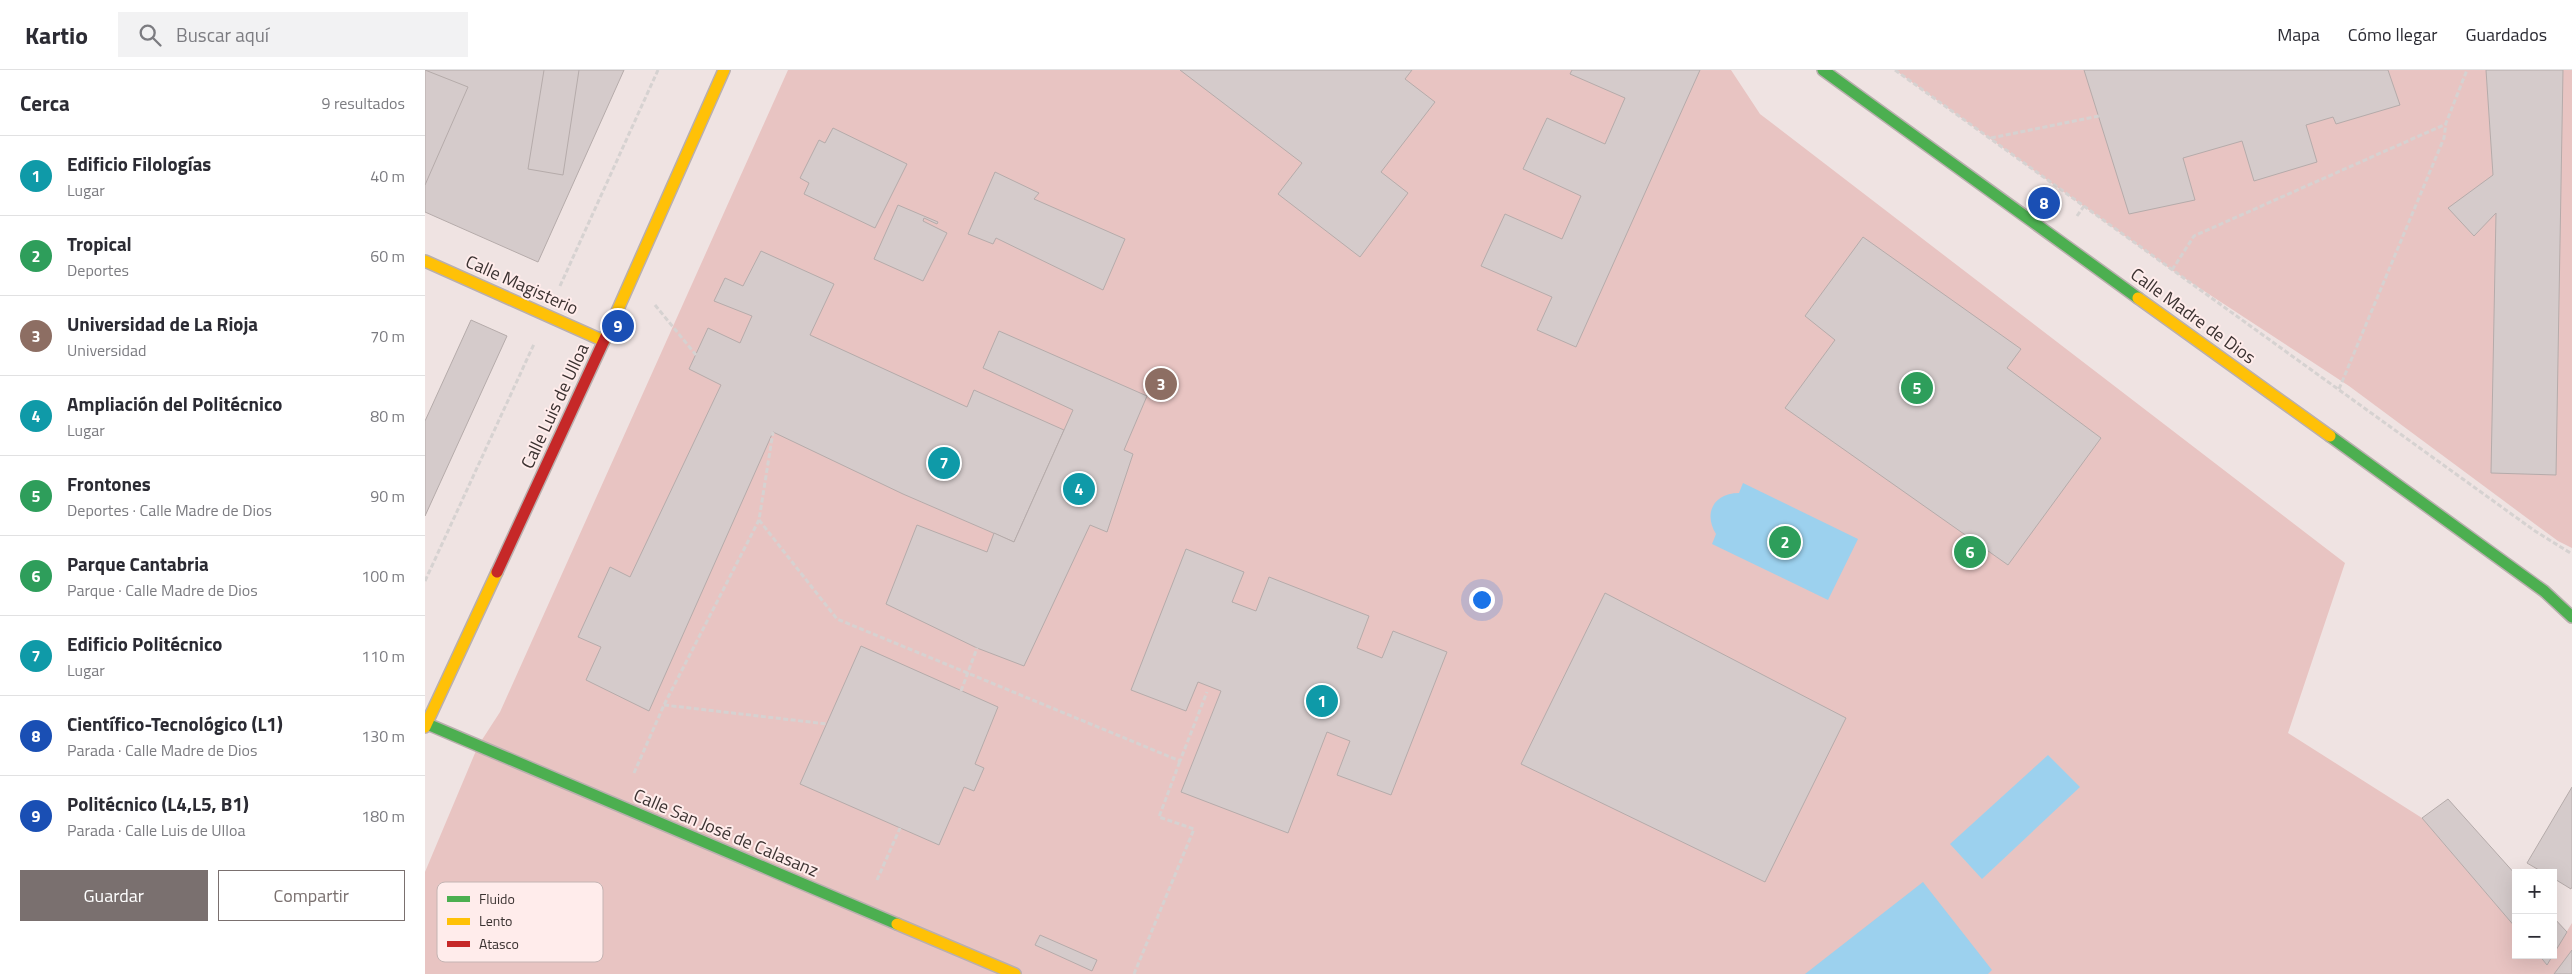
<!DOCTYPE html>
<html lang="es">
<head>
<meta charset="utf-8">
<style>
	body { margin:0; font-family:"Titillium Web",sans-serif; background:#f2f2f3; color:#2b2b33 }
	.controls { position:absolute; right:15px; bottom:15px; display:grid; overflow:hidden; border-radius:0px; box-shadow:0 5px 20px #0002 }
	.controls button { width:45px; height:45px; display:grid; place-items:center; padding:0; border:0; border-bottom:1px solid #e1e1e2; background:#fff; color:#2b2b33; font:25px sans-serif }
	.you { position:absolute; left:1056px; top:529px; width:18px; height:18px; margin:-12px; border:4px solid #fff; border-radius:50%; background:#1a73e8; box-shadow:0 0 0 8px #1a73e833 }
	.badge { display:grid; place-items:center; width:32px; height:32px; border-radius:50%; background:#7a706f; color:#fff; font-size:16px; font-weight:700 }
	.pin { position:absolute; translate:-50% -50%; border:2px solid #fff; box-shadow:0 1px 5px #0006 }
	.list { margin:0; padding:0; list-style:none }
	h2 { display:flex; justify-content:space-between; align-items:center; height:65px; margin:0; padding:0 20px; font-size:21px }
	h2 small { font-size:16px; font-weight:400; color:#7c7c81 }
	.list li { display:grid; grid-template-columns:32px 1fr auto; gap:15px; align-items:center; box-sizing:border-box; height:80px; padding:0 20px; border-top:1px solid #e1e1e2 }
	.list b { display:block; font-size:19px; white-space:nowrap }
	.list p { margin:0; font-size:16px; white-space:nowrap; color:#7c7c81 }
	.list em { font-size:16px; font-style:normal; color:#7c7c81 }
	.actions { display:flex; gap:10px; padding:15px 20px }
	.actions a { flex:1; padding:11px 0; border:1px solid #7a706f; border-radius:0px; text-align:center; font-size:18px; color:#7a706f }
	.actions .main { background:#7a706f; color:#fff }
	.icon { flex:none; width:28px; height:28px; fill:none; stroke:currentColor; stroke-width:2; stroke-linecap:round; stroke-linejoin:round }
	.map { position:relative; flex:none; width:2147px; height:904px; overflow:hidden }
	header { display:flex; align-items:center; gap:30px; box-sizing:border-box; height:70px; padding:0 25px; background:#fff; border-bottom:1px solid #e1e1e2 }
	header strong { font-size:24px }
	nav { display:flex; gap:28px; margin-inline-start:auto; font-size:18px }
	.search { width:350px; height:45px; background:#f2f2f3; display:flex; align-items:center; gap:12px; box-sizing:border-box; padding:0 18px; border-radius:0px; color:#7c7c81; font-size:19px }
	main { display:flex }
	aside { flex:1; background:#fff }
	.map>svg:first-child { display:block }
</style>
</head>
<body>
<header>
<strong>Kartio</strong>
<div class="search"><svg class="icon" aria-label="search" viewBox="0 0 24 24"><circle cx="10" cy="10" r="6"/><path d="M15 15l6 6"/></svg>Buscar aquí</div>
<nav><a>Mapa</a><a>Cómo llegar</a><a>Guardados</a></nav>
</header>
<main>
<aside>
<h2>Cerca<small>9 resultados</small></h2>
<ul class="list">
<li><span class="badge" style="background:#0f9aa8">1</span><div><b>Edificio Filologías</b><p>Lugar</p></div><em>40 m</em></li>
<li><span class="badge" style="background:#2e9e5b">2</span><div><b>Tropical</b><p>Deportes</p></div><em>60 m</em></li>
<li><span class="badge" style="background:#8d6e63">3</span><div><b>Universidad de La Rioja</b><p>Universidad</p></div><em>70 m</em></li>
<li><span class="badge" style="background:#0f9aa8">4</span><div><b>Ampliación del Politécnico</b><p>Lugar</p></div><em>80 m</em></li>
<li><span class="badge" style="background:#2e9e5b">5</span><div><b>Frontones</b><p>Deportes · Calle Madre de Dios</p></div><em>90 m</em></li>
<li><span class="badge" style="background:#2e9e5b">6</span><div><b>Parque Cantabria</b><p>Parque · Calle Madre de Dios</p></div><em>100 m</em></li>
<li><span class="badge" style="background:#0f9aa8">7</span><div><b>Edificio Politécnico</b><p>Lugar</p></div><em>110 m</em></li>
<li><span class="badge" style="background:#1a4fb4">8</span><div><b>Científico-Tecnológico (L1)</b><p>Parada · Calle Madre de Dios</p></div><em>130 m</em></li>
<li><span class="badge" style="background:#1a4fb4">9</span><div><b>Politécnico (L4,L5, B1)</b><p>Parada · Calle Luis de Ulloa</p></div><em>180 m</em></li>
</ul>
<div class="actions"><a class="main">Guardar</a><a>Compartir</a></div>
</aside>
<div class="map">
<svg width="2147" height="904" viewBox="0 0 2147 904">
	<rect width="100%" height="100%" fill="#efe3e2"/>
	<g fill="#e8c4c2">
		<path d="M363,0h943l29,44 585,449 -57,170 134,85 94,110v27h23l8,9 25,-41v51h-2147v-102l53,-126 22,-34z"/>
		<path d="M1470,0h677v478l-14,-7 -209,-155 -177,-116z"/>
	</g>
	<g fill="#9cd1ee">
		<path d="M1318,413l115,56 -30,61 -116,-56 4,-10c-13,-21 -2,-41 23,-41z"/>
		<path d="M1623,685l32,32 -98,92 -32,-35z"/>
		<path d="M1498,812l69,88 -4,4h-183z"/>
	</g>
	<g fill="#d5cbcb" stroke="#b5abaa">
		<path d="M0,0h199l-86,192 -113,-50z"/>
		<path d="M0,0l43,17 -43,98z"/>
		<path d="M119,0h35l-16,105 -35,-6z"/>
		<path d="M755,0h232l-7,9 30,23 -54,70 27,21 -48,64 -82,-63 24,-31z"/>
		<path d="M1147,0h128l-124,277 -39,-17 15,-33 -71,-31 24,-52 57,25 19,-43 -58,-27 24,-51 58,26 20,-46 -55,-24z"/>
		<path d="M1659,0h304l12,35 -64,19 -3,-7 -27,8 11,37 -63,19 -12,-40 -59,17 12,42 -66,14z"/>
		<path d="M2061,0h77l-7,405 -65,-2 5,-260 -22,23 -26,-28 45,-33z"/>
		<path d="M408,58l74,36 -32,64 -71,-34 5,-11 -9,-5 19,-38 6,3z"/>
		<path d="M570,102l44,21 -5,6 91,40 -22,51 -107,-52 -3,6 -25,-10z"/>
		<path d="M473,135l40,17 -1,2 -13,-6 -1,3 24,12 -24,48 -49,-22z"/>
		<path d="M1438,167l158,112 -14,19 94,70 -93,127 -223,-157 50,-68 -30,-24z"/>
		<path d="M336,181l73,33 -24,51 157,72 7,-17 90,40 -50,112 -111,-48 -130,-62 -124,279 -63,-31 15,-33 -23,-10 32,-70 20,10 91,-192 -32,-16 19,-41 32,15 12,-27 -38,-15 11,-23 18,8z"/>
		<path d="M46,250l36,16 -82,180v-95z"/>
		<path d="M574,261l148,65 -23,54 9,4 -26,78 -17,-7 -66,141 -47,-18 -91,-44 31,-79 70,27 7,-19 20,9 59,-132 -90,-42z"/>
		<path d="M761,479l58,23 -12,30 24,9 13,-34 100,39 -12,32 25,10 11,-27 54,21 -56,143 -54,-20 13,-34 -23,-9 -39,101 -107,-41 40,-101 -23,-9 -12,29 -55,-21z"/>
		<path d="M1180,523l241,125 -81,164 -244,-118z"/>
		<path d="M436,576l137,61 -23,57 9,4 -10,23 -10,-4 -25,58 -139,-61z"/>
		<path d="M2147,717v100l-1,2 -18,-11v-5h-9l-17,-10z"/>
		<path d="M2023,729l68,76v53l-94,-110z"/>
		<path d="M2128,847l14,15 -14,23z"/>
		<path d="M615,865l57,25 -5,11 -57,-26z"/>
		<path d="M2147,880v24h-18z"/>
		<path d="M2114,885h14l-6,10z"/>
	</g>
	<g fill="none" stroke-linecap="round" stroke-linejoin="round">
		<defs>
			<g id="fast">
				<path d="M1398,0l315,228"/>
				<path d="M1905,366l214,155 28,26"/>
				<path d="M0,653l472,201"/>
			</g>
			<g id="slow">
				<path d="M0,191l179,80"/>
				<path d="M1713,228l192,138"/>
				<path d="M182,264l117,-264"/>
				<path d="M0,657l72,-155"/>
				<path d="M472,854l118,50"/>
			</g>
			<path id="jam" d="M72,502l110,-238"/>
		</defs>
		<use href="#fast" stroke="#b9afae" stroke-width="14"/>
		<use href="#slow" stroke="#b9afae" stroke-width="14"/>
		<use href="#jam" stroke="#b9afae" stroke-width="14"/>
		<g stroke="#d6d2d1" stroke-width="3" stroke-dasharray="5 2.5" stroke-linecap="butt">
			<path d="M1470,0l640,461 37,23"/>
			<path d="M1566,68l108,-22"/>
			<path d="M1652,146l7,-10"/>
			<path d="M1747,200l22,-34 252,-112"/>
			<path d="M135,216l98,-216"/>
			<path d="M230,235l41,50"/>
			<path d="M1914,319l105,-251 2,-15 21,-53"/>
			<path d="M334,450l78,99 343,142 27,-69"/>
			<path d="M0,511l109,-237"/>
			<path d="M239,635l163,19"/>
			<path d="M209,703l30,-68 95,-185 14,-88"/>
			<path d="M452,810l23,-52"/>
			<path d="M709,904l60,-145 -35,-12 21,-56"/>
		</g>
		<use href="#fast" stroke="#4caf50" stroke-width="11"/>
		<use href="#slow" stroke="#ffc107" stroke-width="11"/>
		<use href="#jam" stroke="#c62828" stroke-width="11"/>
		<path stroke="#d6d2d1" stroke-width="3" stroke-dasharray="5 2.5" stroke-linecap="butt" d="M536,621l16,-43"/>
	</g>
	<g text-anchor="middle" stroke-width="4" stroke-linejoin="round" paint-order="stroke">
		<g font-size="18" fill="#3b3231" stroke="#ffeceb">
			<text transform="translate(97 215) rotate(24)" y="6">Calle Magisterio</text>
			<text transform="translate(1768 246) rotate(36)" y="6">Calle Madre de Dios</text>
			<text transform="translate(130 336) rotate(-65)" y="6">Calle Luis de Ulloa</text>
			<text transform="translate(301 763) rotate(23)" y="6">Calle San José de Calasanz</text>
		</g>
	</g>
	<rect x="12" y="812" width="166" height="80" rx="8" fill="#ffeceb" stroke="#c4b4b3" stroke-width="1"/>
	<rect x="22" y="826" width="23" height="6" fill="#4caf50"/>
	<rect x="22" y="848" width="23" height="7" fill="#ffc107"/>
	<rect x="22" y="871" width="23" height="6" fill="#c62828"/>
	<g font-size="14" fill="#3b3231">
		<text x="54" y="834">Fluido</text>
		<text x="54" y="856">Lento</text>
		<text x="54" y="879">Atasco</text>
	</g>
</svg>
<div class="controls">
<button>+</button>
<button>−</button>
</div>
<div class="you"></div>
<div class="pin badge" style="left:897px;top:631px;background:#0f9aa8">1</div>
<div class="pin badge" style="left:1360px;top:472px;background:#2e9e5b">2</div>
<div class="pin badge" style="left:736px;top:314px;background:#8d6e63">3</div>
<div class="pin badge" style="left:654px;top:419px;background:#0f9aa8">4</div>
<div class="pin badge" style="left:1492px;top:318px;background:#2e9e5b">5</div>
<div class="pin badge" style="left:1545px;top:482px;background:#2e9e5b">6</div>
<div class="pin badge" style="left:519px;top:393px;background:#0f9aa8">7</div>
<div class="pin badge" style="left:1619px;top:133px;background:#1a4fb4">8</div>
<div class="pin badge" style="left:193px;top:256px;background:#1a4fb4">9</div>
</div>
</main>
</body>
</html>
